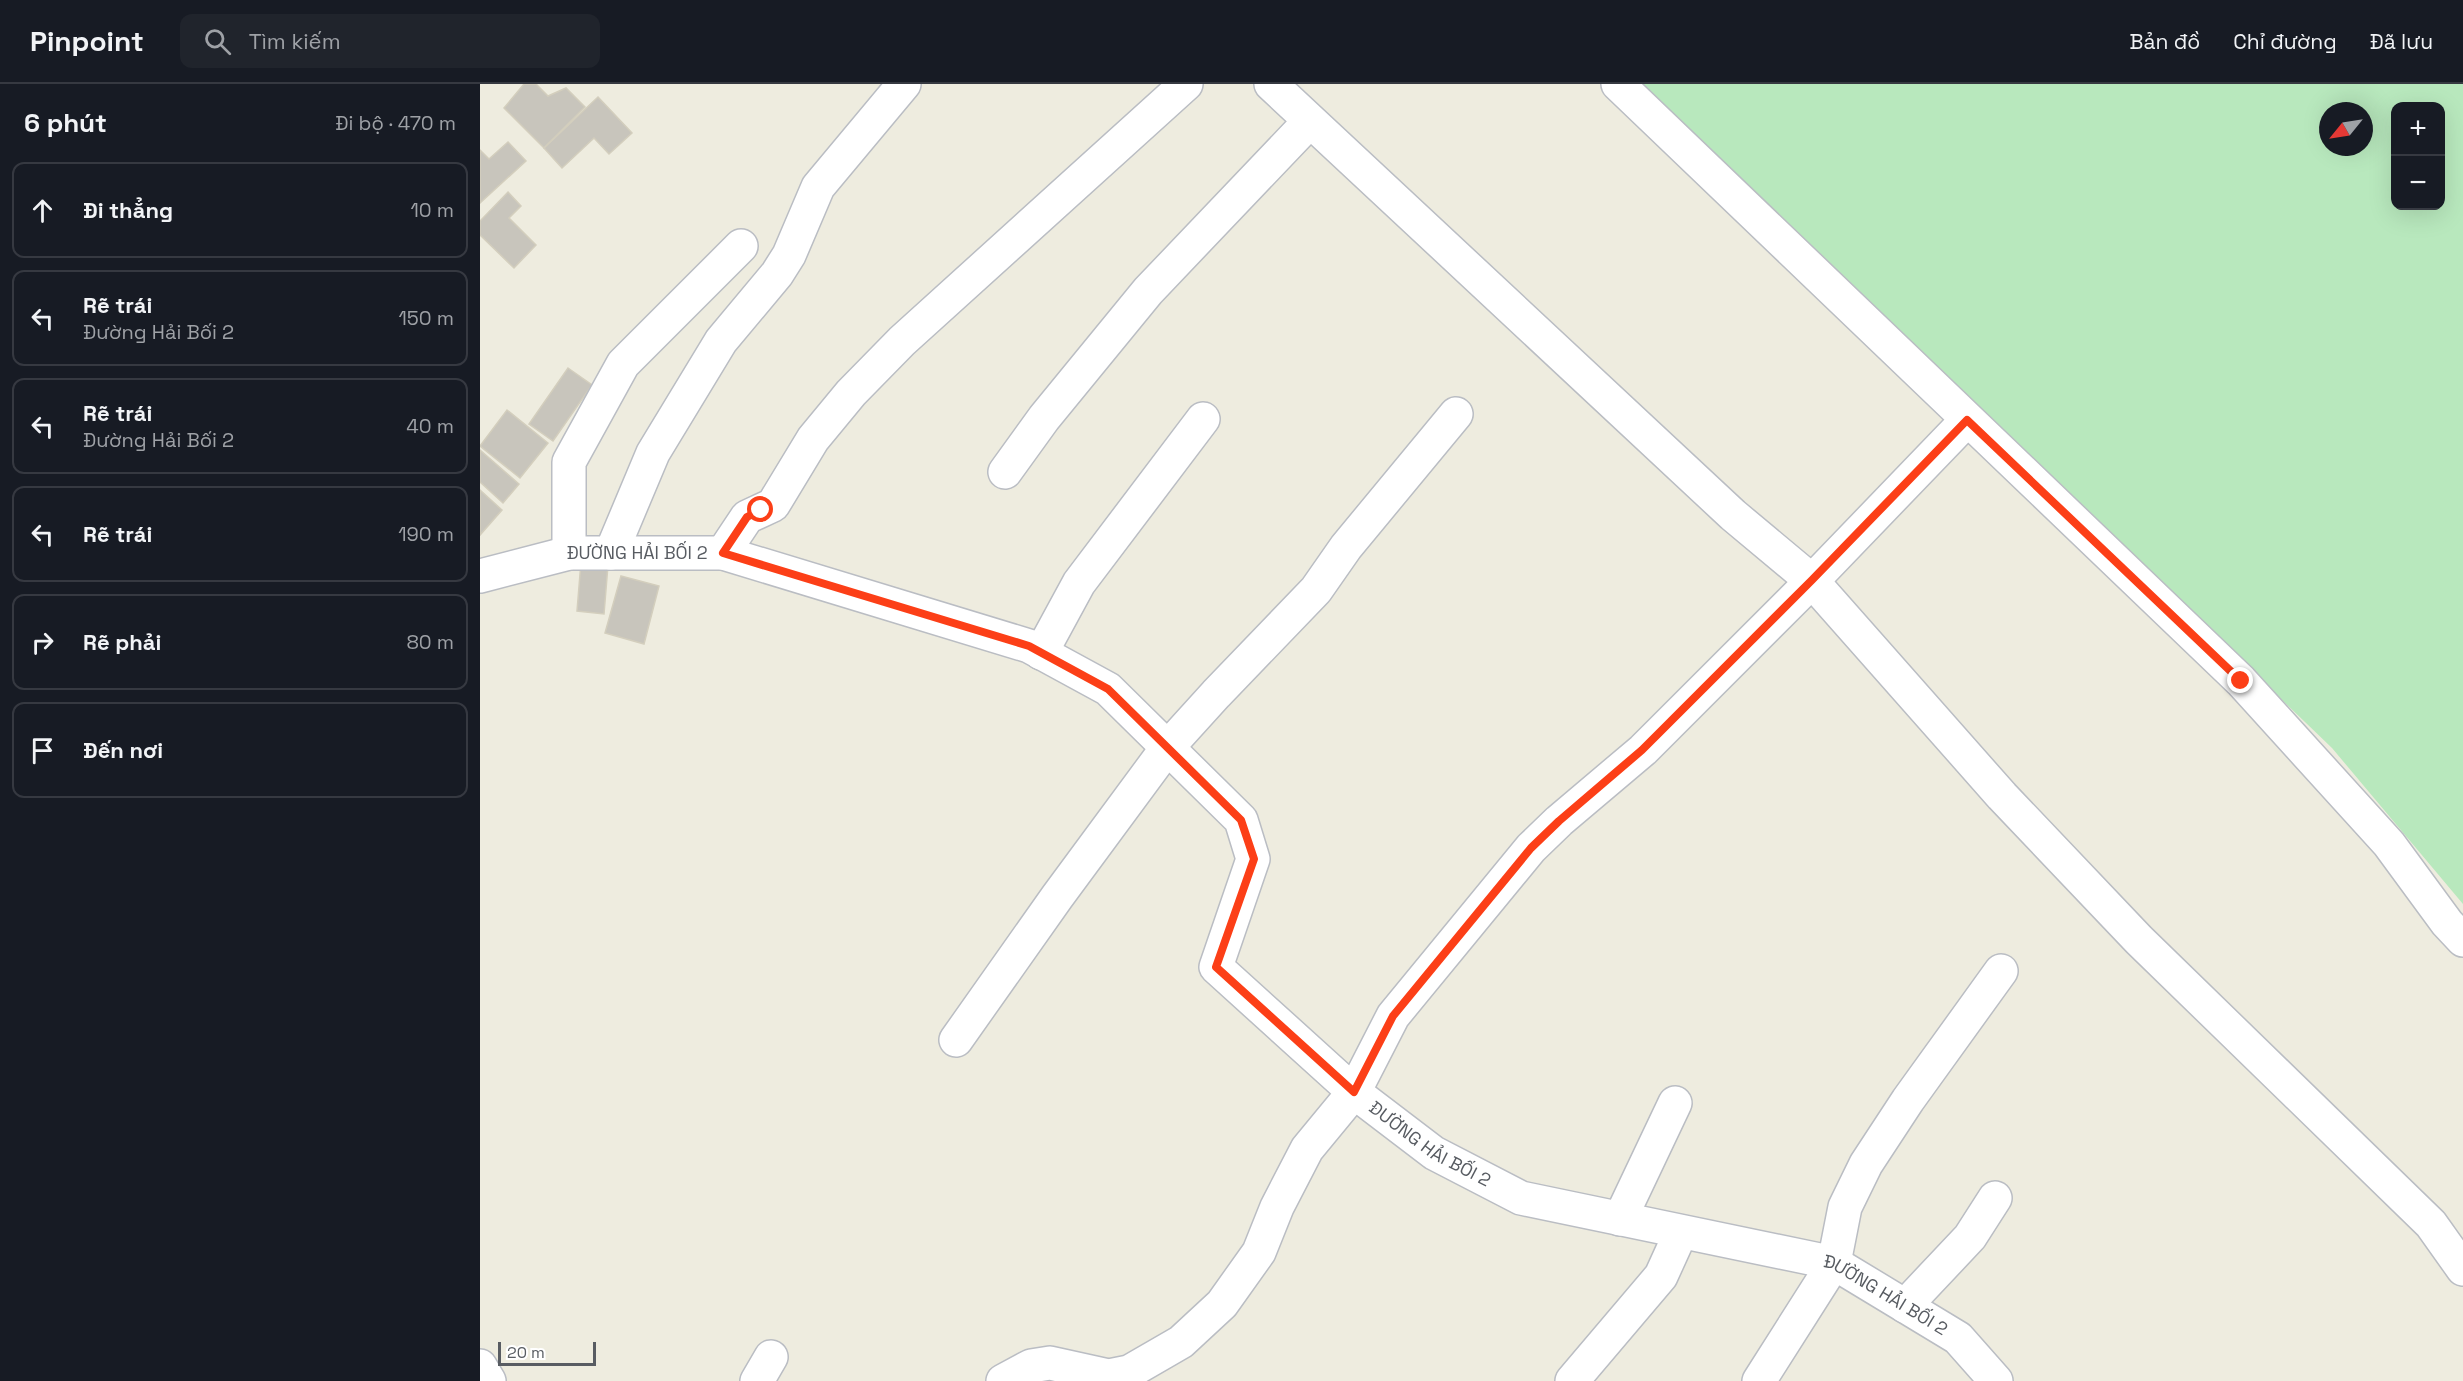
<!DOCTYPE html>
<html lang="vi">
<head>
<meta charset="utf-8">
<style>
	body { margin:0; font-family:"Space Grotesk",sans-serif; background:#20242c; color:#f1f3f6 }
	.controls { position:absolute; right:18px; top:18px; display:grid; overflow:hidden; border-radius:12px; box-shadow:0 6px 24px #0002 }
	.controls button { width:54px; height:54px; display:grid; place-items:center; padding:0; border:0; border-bottom:2px solid #363941; background:#171b24; color:#f1f3f6; font:30px sans-serif }
	.compass { position:absolute; left:1839px; top:18px; width:54px; height:54px; border-radius:50%; background:#171b24; box-shadow:0 6px 24px #0002; rotate:240deg }
	.scale { position:absolute; left:18px; bottom:15px; width:98px; box-sizing:border-box; padding-left:6px; border:3px solid #585c62; border-top:0; font-size:16px; line-height:21px; white-space:nowrap; color:#585c62; -webkit-text-stroke:4px #fff; paint-order:stroke }
	.stop { position:absolute; width:18px; height:18px; margin:-14px; border:4px solid #fc3f17; border-radius:50%; background:#fff }
	.stop.end { background:#fc3f17; border-color:#fff; box-shadow:0 2px 6px #0008 }
	.list { margin:0; padding:0; list-style:none }
	h2 { display:flex; justify-content:space-between; align-items:center; height:78px; margin:0; padding:0 24px; font-size:26px }
	h2 small { font-size:20px; font-weight:400; color:#9ea1a6 }
	.list li { display:grid; grid-template-columns:39px 1fr auto; gap:18px; align-items:center; box-sizing:border-box; height:96px; margin:0 12px 12px; padding:0 12px; border:2px solid #363941; border-radius:12px }
	.list b { display:block; font-size:22px; white-space:nowrap }
	.list p { margin:0; font-size:20px; white-space:nowrap; color:#9ea1a6 }
	.list em { font-size:20px; font-style:normal; color:#9ea1a6 }
	.icon { flex:none; width:33px; height:33px; fill:none; stroke:currentColor; stroke-width:2; stroke-linecap:round; stroke-linejoin:round }
	.map { position:relative; flex:none; width:1983px; height:1297px; overflow:hidden }
	header { display:flex; align-items:center; gap:36px; box-sizing:border-box; height:84px; padding:0 30px; background:#171b24; border-bottom:2px solid #363941 }
	header strong { font-size:28px }
	nav { display:flex; gap:33px; margin-inline-start:auto; font-size:21px }
	.search { width:420px; height:54px; background:#20242c; display:flex; align-items:center; gap:15px; box-sizing:border-box; padding:0 21px; border-radius:12px; color:#9ea1a6; font-size:22px }
	main { display:flex }
	aside { flex:1; background:#171b24 }
	.map>svg:first-child { display:block }
</style>
</head>
<body>
<header>
<strong>Pinpoint</strong>
<div class="search"><svg class="icon" aria-label="search" viewBox="0 0 24 24"><circle cx="10" cy="10" r="6"/><path d="M15 15l6 6"/></svg>Tìm kiếm</div>
<nav><a>Bản đồ</a><a>Chỉ đường</a><a>Đã lưu</a></nav>
</header>
<main>
<aside>
<h2>6 phút<small>Đi bộ · 470 m</small></h2>
<ul class="list">
<li><svg class="icon" aria-label="ahead" viewBox="0 0 24 24"><path d="M12 20V5M6 11l6-6 6 6"/></svg><div><b>Đi thẳng</b></div><em>10 m</em></li>
<li><svg class="icon" aria-label="left" viewBox="0 0 24 24"><path d="M17 20v-9H6M10 6l-5 5 5 5"/></svg><div><b>Rẽ trái</b><p>Đường Hải Bối 2</p></div><em>150 m</em></li>
<li><svg class="icon" aria-label="left" viewBox="0 0 24 24"><path d="M17 20v-9H6M10 6l-5 5 5 5"/></svg><div><b>Rẽ trái</b><p>Đường Hải Bối 2</p></div><em>40 m</em></li>
<li><svg class="icon" aria-label="left" viewBox="0 0 24 24"><path d="M17 20v-9H6M10 6l-5 5 5 5"/></svg><div><b>Rẽ trái</b></div><em>190 m</em></li>
<li><svg class="icon" aria-label="right" viewBox="0 0 24 24"><path d="M7 20v-9h11M14 6l5 5-5 5"/></svg><div><b>Rẽ phải</b></div><em>80 m</em></li>
<li><svg class="icon" aria-label="arrive" viewBox="0 0 24 24"><path d="M6 21V4h12l-3 4 3 4H6"/></svg><div><b>Đến nơi</b></div></li>
</ul>
</aside>
<div class="map">
<svg width="1983" height="1297" viewBox="0 0 1983 1297">
	<rect width="100%" height="100%" fill="#eeecdf"/>
	<path fill="#b8e8bd" fill-rule="evenodd" d="M1160,0h823v820l-131,-156zM1916,22h44v100h-44zM1848,27h36v36h-36z"/>
	<g fill="#c8c5bc" stroke="#d3cebd" stroke-width="1.5">
		<path d="M44,0h12l12,12 18,-8 19,19 -41,41 -40,-40z"/>
		<path d="M118,13l34,36 -23,21 -15,-16 -32,30 -18,-20z"/>
		<path d="M28,58l18,19 -46,42v-53l9,9z"/>
		<path d="M28,108l13,14 -12,12 27,27 -22,23 -34,-33v-14z"/>
		<path d="M88,284l24,17 -39,56 -24,-17z"/>
		<path d="M27,326l41,33 -28,35 -40,-32z"/>
		<path d="M0,366l39,34 -16,19 -23,-21z"/>
		<path d="M0,406l22,20 -22,25z"/>
		<path d="M101,478l27,3 -4,49 -27,-3z"/>
		<path d="M141,492l38,10 -15,58 -39,-11z"/>
	</g>
	<g fill="none" stroke-linecap="round" stroke-linejoin="round">
		<defs>
			<g id="minor">
				<path d="M791,0l462,431 79,66 190,215 137,144 292,284 32,45"/>
				<path d="M1138,0l623,597 148,163 58,79 16,17"/>
				<path d="M525,388l39,-54 104,-127 162,-170"/>
				<path d="M89,469v-91l54,-98 118,-118"/>
				<path d="M131,469l42,-100 68,-112 56,-67 12,-19 29,-68 86,-103"/>
				<path d="M243,469l24,-36 26,-12 40,-66 38,-46 51,-52 284,-257"/>
				<path id="s1" d="M0,492l89,-23h154l306,93 79,43 133,131 12,39 -37,108 138,125 80,61 87,45 313,65 124,75 38,43"/>
				<path d="M561,569l38,-70 124,-164"/>
				<path d="M476,956l101,-143 110,-149 49,-54 100,-104 30,-43 110,-133"/>
				<path d="M1140,1135l55,-116"/>
				<path d="M1425,1222l65,-69 25,-39"/>
				<path d="M0,1282l9,15"/>
				<path d="M277,1297l14,-24"/>
				<path d="M523,1297l28,-15 19,-3 59,13 20,-4 52,-30 41,-38 37,-52 18,-45 30,-58 47,-57 39,-76 138,-168 28,-27 84,-71 169,-169 155,-161"/>
				<path d="M1092,1297l89,-105 20,-44"/>
				<path d="M1279,1297l75,-118 11,-56 21,-43 42,-64 93,-129"/>
			</g>
		</defs>
		<use href="#minor" stroke="#babdc3" stroke-width="36"/>
		<use href="#minor" stroke="#fff" stroke-width="33"/>
	</g>
	<g fill="none" stroke-linecap="round" stroke-linejoin="round">
		<path stroke="#fc3f17" stroke-width="8" d="M281,426l-14,7 -24,36 306,93 79,43 133,131 13,39 -38,108 138,125 39,-76 138,-168 28,-27 83,-71 170,-170 155,-160 274,261"/>
	</g>
	<g text-anchor="middle" stroke-width="4.5" stroke-linejoin="round" paint-order="stroke">
		<g font-size="18" fill="#585c62" stroke="#fff">
			<text dy="6" stroke="none"><textPath href="#s1" startOffset="160">ĐƯỜNG HẢI BỐI 2</textPath></text>
			<text dy="6" stroke="none"><textPath href="#s1" startOffset="1276">ĐƯỜNG HẢI BỐI 2</textPath></text>
			<text dy="6" stroke="none"><textPath href="#s1" startOffset="1762">ĐƯỜNG HẢI BỐI 2</textPath></text>
		</g>
	</g>
</svg>
<div class="controls">
<button>+</button>
<button>−</button>
</div>
<svg class="compass" viewBox="-18 -18 36 36"><path d="M0-13l5 13h-10z" fill="#e53935"/><path d="M0 13l5-13h-10z" fill="#9ea1a6"/></svg>
<div class="scale">20 m</div>
<div class="stop" style="left:281px;top:426px"></div>
<div class="stop end" style="left:1761px;top:597px"></div>
</div>
</main>
</body>
</html>
